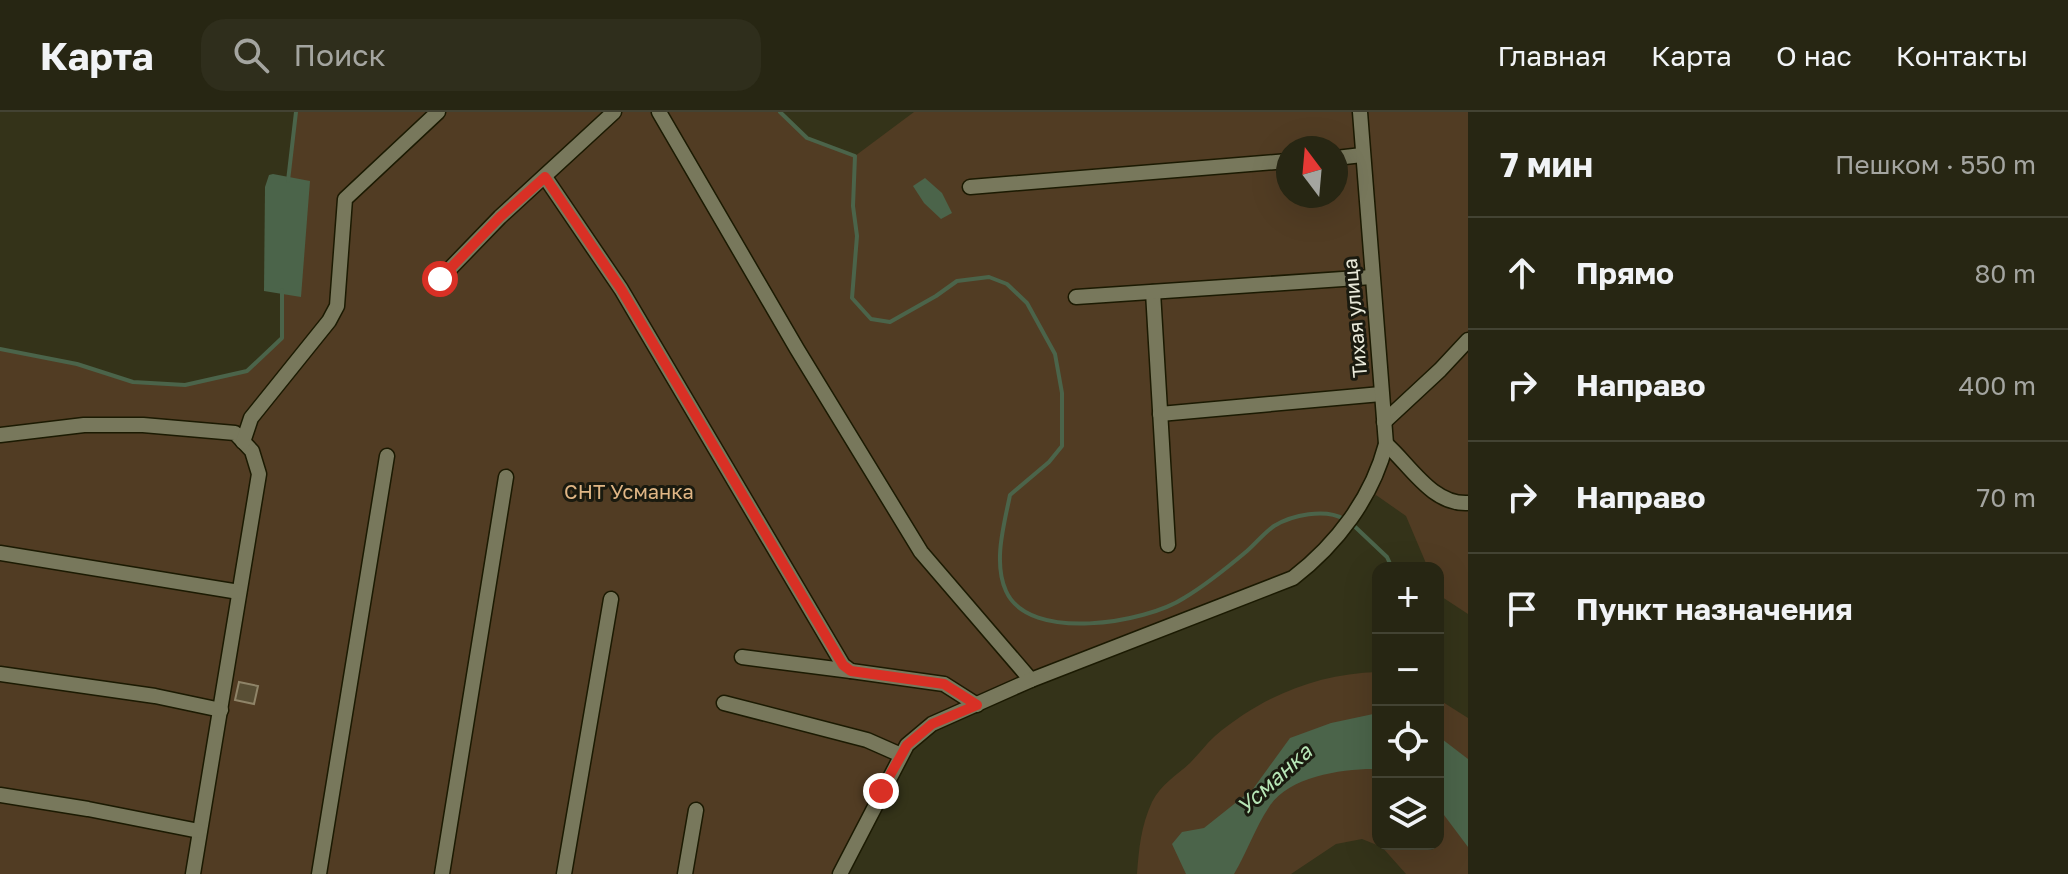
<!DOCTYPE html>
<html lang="ru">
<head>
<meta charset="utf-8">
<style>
	body { margin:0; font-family:"Golos Text",sans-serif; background:#2f2e1c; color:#f1f3f6 }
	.controls { position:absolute; right:24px; bottom:24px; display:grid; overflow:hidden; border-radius:16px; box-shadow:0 8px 32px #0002 }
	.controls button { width:72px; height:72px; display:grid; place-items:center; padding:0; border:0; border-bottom:2px solid #434333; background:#272613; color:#f1f3f6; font:40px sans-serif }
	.compass { position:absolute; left:1276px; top:24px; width:72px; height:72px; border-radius:50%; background:#272613; box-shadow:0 8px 32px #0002; rotate:344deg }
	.stop { position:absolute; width:24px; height:24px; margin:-18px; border:6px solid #d93025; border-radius:50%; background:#fff }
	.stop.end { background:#d93025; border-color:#fff; box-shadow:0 2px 8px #0008 }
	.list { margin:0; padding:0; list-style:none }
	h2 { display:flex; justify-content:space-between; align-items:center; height:104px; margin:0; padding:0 32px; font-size:34px }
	h2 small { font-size:26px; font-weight:400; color:#a4a5a0 }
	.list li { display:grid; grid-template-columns:52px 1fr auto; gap:24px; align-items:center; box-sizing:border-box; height:112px; padding:0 32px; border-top:2px solid #434333 }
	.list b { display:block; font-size:30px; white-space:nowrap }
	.list em { font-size:26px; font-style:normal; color:#a4a5a0 }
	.icon { flex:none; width:44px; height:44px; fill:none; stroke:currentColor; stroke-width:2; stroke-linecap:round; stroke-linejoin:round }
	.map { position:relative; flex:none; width:1468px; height:762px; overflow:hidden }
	header { display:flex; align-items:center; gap:48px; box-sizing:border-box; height:112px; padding:0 40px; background:#272613; border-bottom:2px solid #434333 }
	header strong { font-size:38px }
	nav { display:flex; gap:44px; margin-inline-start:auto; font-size:28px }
	.search { width:560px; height:72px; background:#2f2e1c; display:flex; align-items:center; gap:20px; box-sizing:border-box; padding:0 28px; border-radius:24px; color:#a4a5a0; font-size:30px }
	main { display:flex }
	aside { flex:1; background:#272613 }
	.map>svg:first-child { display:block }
</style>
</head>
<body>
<header>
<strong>Карта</strong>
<div class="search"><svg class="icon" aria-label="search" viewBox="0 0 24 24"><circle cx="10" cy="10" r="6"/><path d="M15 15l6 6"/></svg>Поиск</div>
<nav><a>Главная</a><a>Карта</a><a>О нас</a><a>Контакты</a></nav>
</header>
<main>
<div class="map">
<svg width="1468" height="762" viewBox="0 0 1468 762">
	<rect width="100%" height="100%" fill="#343319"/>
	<g fill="#513c23" fill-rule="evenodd">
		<path d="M296,0h484l27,26 48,18 59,-44h554v502l-29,-19 -1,-27h-10l-22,-52 -30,-21 -52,65 -29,22 -361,145 -24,20 -66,127h-844v-524l77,14 56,18 52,3 62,-14 35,-33v-74zM1288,36h48v48h-48z"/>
		<path d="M1378,560v172h60v-145l30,19v156h-62l-24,-27 -20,-8 -26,5 -45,30h-154c2,-26 4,-48 15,-72 9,-18 24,-26 38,-39 9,-9 16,-19 25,-27 48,-40 101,-62 163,-64z"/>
	</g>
	<g fill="#4b644a">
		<path d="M273,62l37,7 -9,116 -37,-6 1,-104 4,-12z"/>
		<path d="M925,66l17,15 10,20 -11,6 -17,-16 -11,-17z"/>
		<path d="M1378,601v56c-33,-1 -90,7 -109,38 -14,21 -22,45 -35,67h-48l-14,-30 10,-12 22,-4 49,-39 37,-51 41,-15z"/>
		<path d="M1438,624l30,23v88l-30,-40z"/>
	</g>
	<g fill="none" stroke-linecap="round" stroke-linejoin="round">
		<g stroke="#4b644a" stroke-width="4">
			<path d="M780,0l27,26 48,18 -2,50 4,30 -5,62 19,21 19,3 46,-26 21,-15 32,-4 18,7 20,19 28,51 7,39v53l-13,16 -39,33c-6,30 -17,67 -4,96 23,52 140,32 178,7 22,-13 44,-31 63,-47 9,-8 18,-19 27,-25 18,-11 51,-18 70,-7"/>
			<path d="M288,69l8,-69"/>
			<path d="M0,237l77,15 56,18 52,3 62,-14 35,-33v-48"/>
			<path d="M1351,411l36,34 5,11"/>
		</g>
	</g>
	<path fill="#594f35" stroke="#8f8468" stroke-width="2" d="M239,570l19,4 -4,18 -19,-4z"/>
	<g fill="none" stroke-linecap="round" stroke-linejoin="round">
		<defs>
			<g id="minor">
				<path d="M659,0l138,237 124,203 110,128"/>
				<path d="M1336,46l26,-3"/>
				<path d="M545,65l76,112 222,376 8,6 93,13 33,21"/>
				<path d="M970,75l318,-26"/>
				<path d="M440,167l60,-62 114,-105"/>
				<path d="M1153,180l15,253"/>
				<path d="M1076,185l296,-20"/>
				<path d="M1160,302l221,-20"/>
				<path d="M1384,310l56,-52 28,-30"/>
				<path d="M0,323l84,-10h59l92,8 17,18 7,23 -66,400"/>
				<path d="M243,330l8,-24 78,-97 8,-15 8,-107 93,-87"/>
				<path d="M1386,332c24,21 46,61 82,59"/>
				<path d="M0,441l239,39"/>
				<path d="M742,545l109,14"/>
				<path d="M0,562l155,22 66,14"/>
				<path d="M724,591l143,37 34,15"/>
				<path d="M0,683l88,14 111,22"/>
				<path d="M319,762l68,-418"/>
				<path d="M442,762l64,-397"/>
				<path d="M564,762l47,-275"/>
				<path d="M685,762l11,-64"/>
				<path d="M840,762l67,-129 25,-21 99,-44 262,-102c44,-34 79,-80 93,-134l-26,-332"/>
			</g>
		</defs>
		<use href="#minor" stroke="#1b1a02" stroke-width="17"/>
		<use href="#minor" stroke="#78785c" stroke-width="14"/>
	</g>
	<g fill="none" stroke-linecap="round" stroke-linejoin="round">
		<path stroke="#d93025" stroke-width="10" d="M440,167l60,-62 45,-40 76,112 222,376 8,6 93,13 33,21 -45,19 -25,21 -26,46"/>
	</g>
	<g text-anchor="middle" stroke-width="6" stroke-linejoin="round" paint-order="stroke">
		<g font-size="20" fill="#e8e8d9" stroke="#1a1a0f">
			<text transform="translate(1355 206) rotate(-95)" y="7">Тихая улица</text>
		</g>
		<g font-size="20" fill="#e0b685" stroke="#1a1a0f">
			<text x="629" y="387">СНТ Усманка</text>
		</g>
		<g font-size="22" font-style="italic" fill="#b7e6b6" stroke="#1a1a0f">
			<text transform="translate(1274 667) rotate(-42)" y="8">Усманка</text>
		</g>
	</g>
</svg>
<div class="controls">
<button>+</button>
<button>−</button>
<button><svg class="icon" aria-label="locate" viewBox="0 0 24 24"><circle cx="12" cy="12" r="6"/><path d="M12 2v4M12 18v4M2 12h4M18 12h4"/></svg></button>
<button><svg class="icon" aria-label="layers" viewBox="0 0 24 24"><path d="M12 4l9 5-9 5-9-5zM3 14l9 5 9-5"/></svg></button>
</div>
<svg class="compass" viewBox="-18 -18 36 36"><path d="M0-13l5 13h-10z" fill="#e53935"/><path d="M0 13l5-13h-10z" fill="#a4a5a0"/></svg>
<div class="stop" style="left:440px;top:167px"></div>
<div class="stop end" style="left:881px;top:679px"></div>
</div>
<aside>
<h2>7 мин<small>Пешком · 550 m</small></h2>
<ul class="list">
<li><svg class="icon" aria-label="ahead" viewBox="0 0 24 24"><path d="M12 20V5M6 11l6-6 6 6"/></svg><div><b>Прямо</b></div><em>80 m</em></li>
<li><svg class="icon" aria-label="right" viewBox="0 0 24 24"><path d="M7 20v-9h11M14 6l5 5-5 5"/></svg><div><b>Направо</b></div><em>400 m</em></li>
<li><svg class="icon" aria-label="right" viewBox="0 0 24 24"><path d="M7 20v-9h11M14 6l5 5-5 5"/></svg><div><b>Направо</b></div><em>70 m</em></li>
<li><svg class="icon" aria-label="arrive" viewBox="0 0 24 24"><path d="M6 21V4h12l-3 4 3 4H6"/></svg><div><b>Пункт назначения</b></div></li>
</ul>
</aside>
</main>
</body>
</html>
